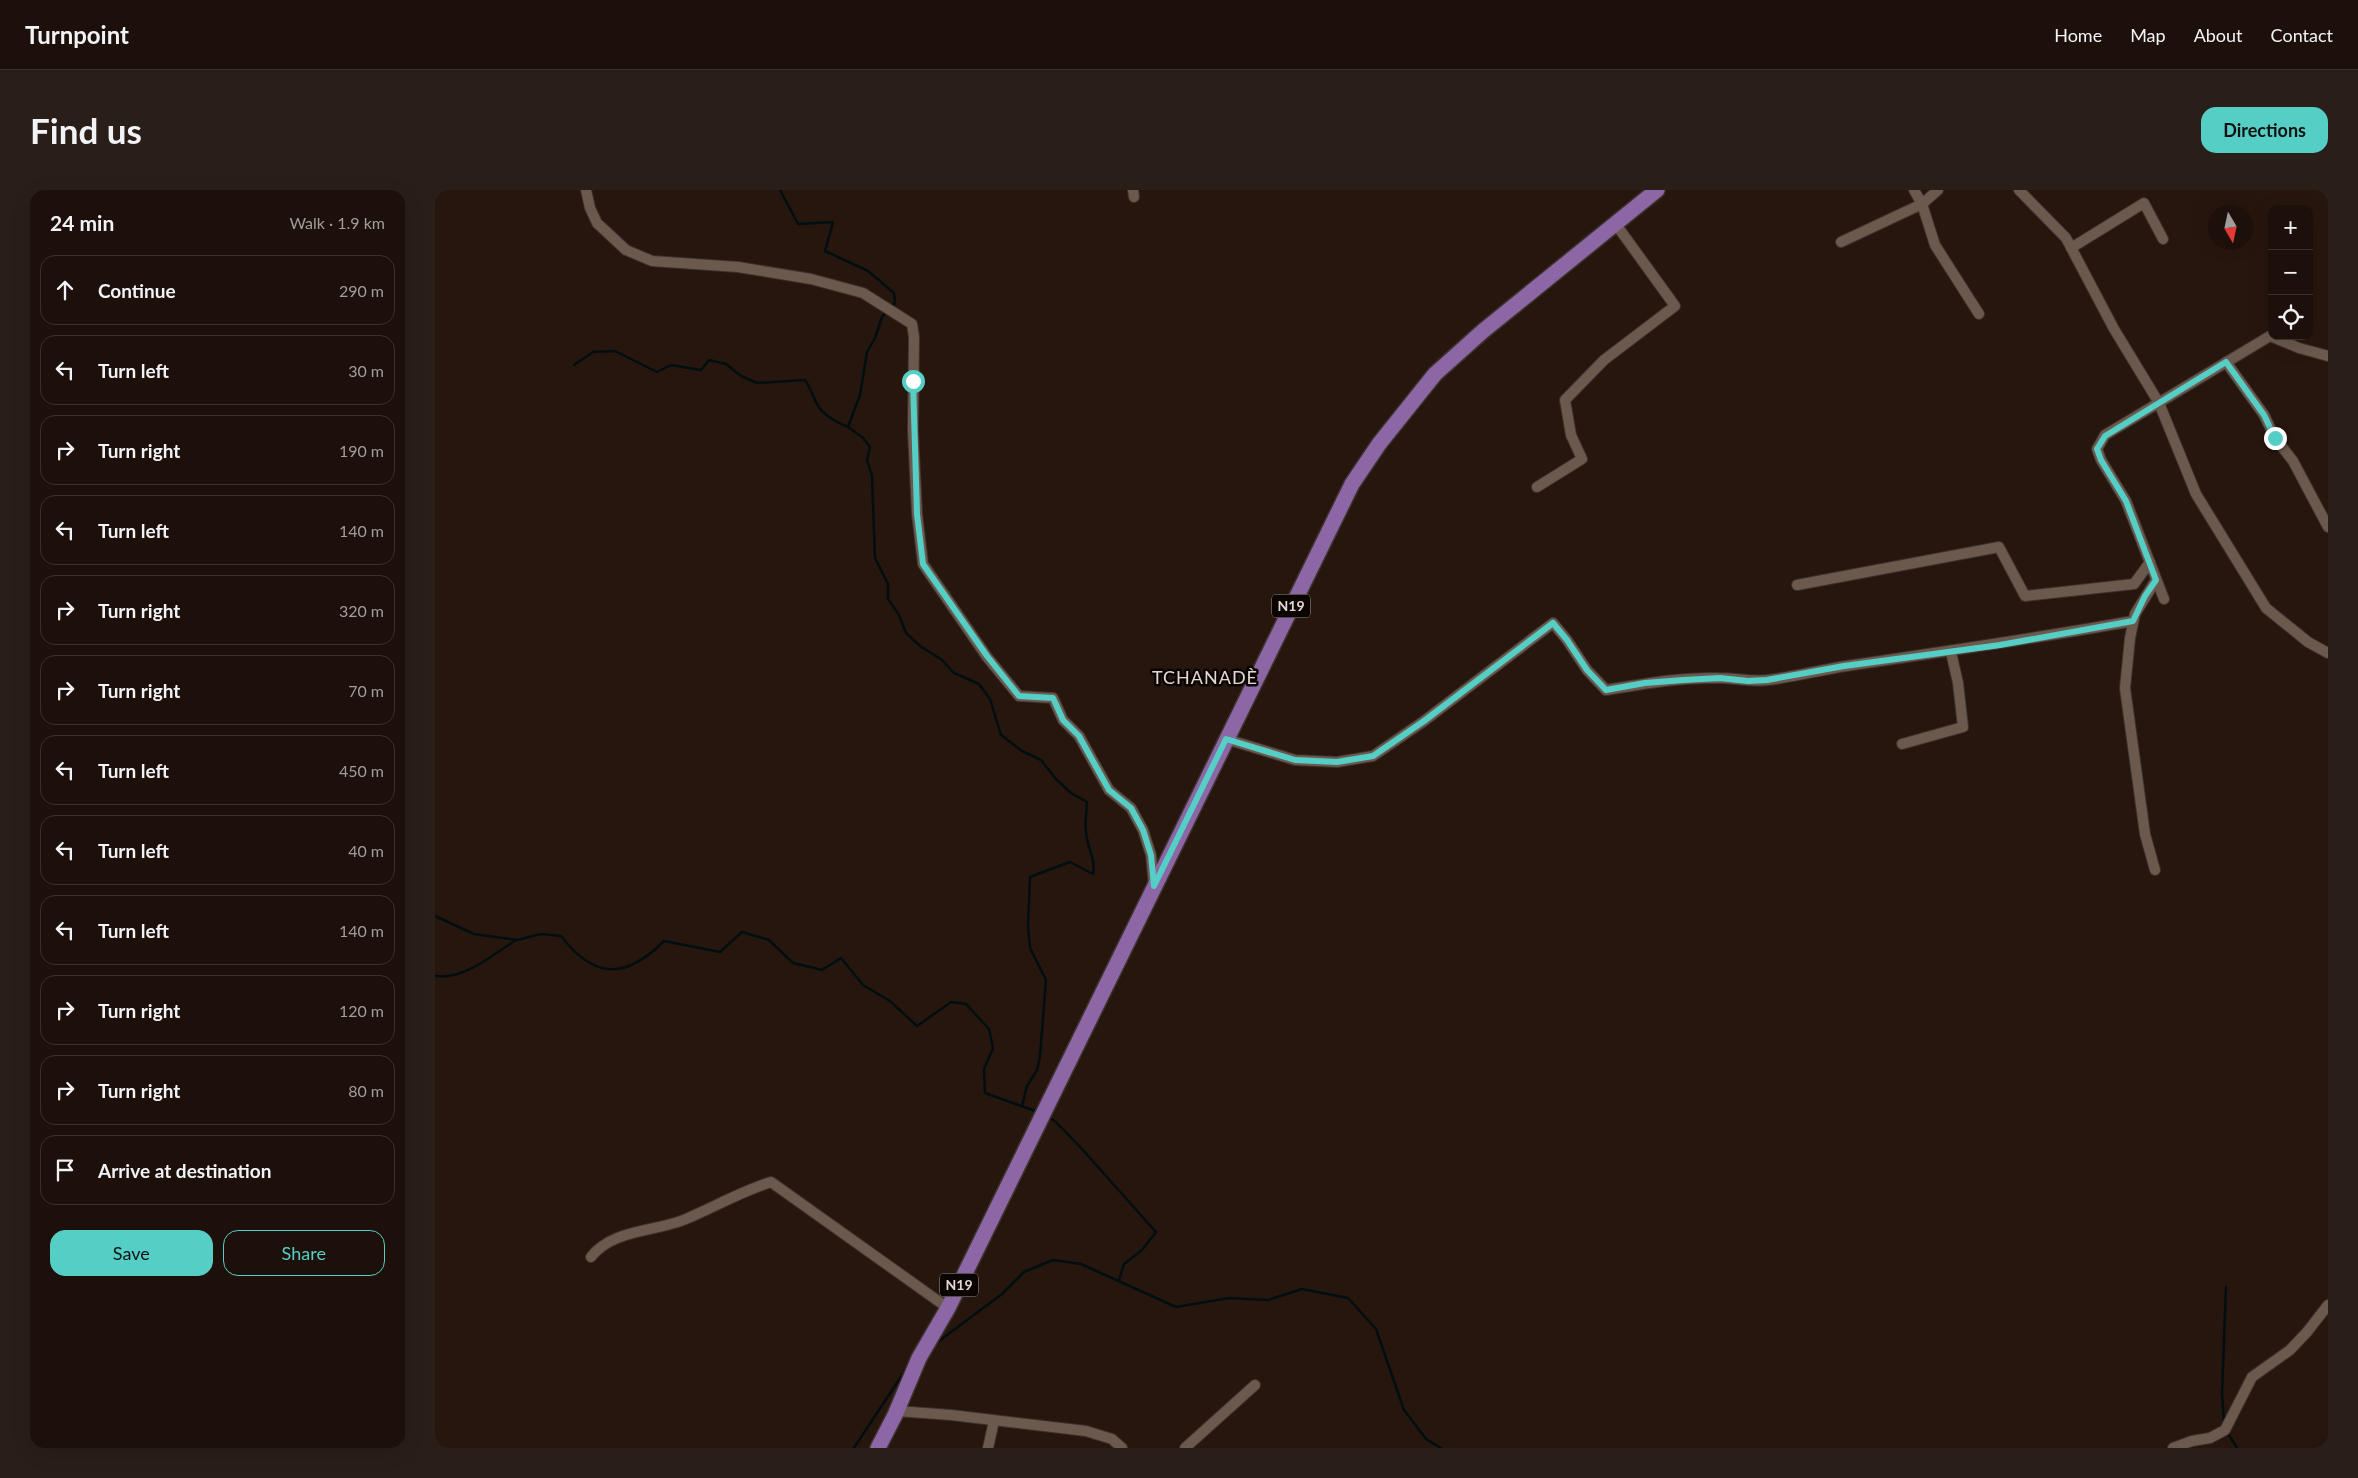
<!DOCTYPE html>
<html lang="en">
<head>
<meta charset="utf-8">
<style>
	body { margin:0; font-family:Lato,sans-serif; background:#2a1e18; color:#f1f3f6 }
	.controls { position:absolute; right:15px; top:15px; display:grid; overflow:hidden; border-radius:10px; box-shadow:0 5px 20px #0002 }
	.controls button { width:45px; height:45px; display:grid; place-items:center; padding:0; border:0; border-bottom:1px solid #3b302b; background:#1d100a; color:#f1f3f6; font:25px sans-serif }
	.compass { position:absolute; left:1773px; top:15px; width:45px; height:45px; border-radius:50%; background:#1d100a; box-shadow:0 5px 20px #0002; rotate:171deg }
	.stop { position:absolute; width:15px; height:15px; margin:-11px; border:4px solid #55cec5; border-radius:50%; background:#fff }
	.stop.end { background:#55cec5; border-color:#fff; box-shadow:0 1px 5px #0008 }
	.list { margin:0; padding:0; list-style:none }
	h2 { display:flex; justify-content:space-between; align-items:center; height:65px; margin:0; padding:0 20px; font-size:21px }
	h2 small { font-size:16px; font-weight:400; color:#a09d9c }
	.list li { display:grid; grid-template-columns:32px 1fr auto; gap:15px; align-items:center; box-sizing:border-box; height:70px; margin:0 10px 10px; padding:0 10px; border:1px solid #3b302b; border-radius:15px }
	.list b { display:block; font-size:19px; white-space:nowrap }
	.list em { font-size:16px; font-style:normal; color:#a09d9c }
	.actions { display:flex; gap:10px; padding:15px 20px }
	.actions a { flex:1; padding:11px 0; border:1px solid #55cec5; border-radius:15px; text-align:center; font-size:18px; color:#55cec5 }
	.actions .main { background:#55cec5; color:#111 }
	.icon { flex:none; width:28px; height:28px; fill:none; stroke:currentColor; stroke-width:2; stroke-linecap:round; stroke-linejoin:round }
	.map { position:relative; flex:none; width:1893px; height:1258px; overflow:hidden; border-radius:15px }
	header { display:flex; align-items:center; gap:30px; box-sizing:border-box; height:70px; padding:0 25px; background:#1d100a; border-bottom:1px solid #3b302b }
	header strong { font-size:24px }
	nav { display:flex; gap:28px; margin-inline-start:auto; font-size:18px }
	.intro { display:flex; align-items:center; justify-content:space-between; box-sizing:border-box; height:120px; padding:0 30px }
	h1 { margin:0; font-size:35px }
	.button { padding:12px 22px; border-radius:15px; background:#55cec5; color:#111; font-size:18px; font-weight:700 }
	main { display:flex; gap:30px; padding:0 30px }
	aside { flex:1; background:#1d100a; border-radius:15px; box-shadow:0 5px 20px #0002 }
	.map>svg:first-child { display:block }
</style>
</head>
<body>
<header>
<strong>Turnpoint</strong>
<nav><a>Home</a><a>Map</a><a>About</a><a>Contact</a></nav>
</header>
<div class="intro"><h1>Find us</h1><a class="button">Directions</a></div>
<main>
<aside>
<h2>24 min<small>Walk · 1.9 km</small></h2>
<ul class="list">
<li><svg class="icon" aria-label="ahead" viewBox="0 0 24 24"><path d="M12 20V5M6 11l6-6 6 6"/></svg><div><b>Continue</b></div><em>290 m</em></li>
<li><svg class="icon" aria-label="left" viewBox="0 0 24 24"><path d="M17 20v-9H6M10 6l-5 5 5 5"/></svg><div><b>Turn left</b></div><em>30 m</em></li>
<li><svg class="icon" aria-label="right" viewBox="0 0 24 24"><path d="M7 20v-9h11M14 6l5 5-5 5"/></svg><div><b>Turn right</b></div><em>190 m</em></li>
<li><svg class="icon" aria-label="left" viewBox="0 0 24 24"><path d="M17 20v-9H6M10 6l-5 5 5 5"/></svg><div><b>Turn left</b></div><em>140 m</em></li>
<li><svg class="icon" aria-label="right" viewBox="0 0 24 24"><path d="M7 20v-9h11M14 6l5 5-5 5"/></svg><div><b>Turn right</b></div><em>320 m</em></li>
<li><svg class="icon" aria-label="right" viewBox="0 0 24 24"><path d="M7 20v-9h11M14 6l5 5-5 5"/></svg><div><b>Turn right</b></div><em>70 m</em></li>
<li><svg class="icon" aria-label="left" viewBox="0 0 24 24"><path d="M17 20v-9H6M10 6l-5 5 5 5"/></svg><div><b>Turn left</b></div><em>450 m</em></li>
<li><svg class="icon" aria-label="left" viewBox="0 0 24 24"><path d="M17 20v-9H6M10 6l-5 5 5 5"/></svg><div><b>Turn left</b></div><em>40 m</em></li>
<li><svg class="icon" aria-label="left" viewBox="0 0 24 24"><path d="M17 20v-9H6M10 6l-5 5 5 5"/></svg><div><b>Turn left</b></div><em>140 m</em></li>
<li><svg class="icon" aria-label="right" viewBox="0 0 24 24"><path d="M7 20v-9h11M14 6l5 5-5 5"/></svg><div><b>Turn right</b></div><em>120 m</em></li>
<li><svg class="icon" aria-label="right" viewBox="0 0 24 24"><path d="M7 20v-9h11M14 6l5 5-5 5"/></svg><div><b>Turn right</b></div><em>80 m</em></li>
<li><svg class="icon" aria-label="arrive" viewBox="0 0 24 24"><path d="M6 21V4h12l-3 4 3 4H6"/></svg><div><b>Arrive at destination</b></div></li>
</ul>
<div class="actions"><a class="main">Save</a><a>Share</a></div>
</aside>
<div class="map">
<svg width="1893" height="1258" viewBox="0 0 1893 1258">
	<rect width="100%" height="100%" fill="#27160e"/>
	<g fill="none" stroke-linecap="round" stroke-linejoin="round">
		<g stroke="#000e11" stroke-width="2.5">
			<path d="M345,0l18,34 35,-2 -8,29 43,20 26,22 1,10 -3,3"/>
			<path d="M451,122l-4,5 -7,21 -8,14 -7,43 -12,32 14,10 8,10 -3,13 5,16 3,82 13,26v15l11,16 7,18 14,13 22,14 12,13 25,11 11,15 11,36 21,16 19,9 15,19 15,14 16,9c-1,14 -3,28 1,41 3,12 7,18 5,31l-23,-12 -40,15 -2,49 2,22 16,32 -6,76 -3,14 -10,16 -5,20"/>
			<path d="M139,175l19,-13 22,-1 42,21 14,-7 30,5 8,-10 17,4 15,12 16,7 48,-3c5,7 7,14 11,22 5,12 20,20 32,25"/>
			<path d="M0,726l39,18 43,6 24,-6 20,2c33,43 64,44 103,5l56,11 22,-20 27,8 24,23 29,7 19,-12 22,27 27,16 27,25 34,-24 15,2 23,25 4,19 -9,21 1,24 53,19"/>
			<path d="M0,786c30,4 57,-21 81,-36"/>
			<path d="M612,927l8,4 27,28 74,83 -14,18 -18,14 -5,16"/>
			<path d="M500,1154l67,-50 22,-22 29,-12 28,4 95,43 53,-9 39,2 34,-11 46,9 28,31 28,81 22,29 15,9"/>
			<path d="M1789,1233l-2,-30 4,-106"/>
			<path d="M1792,1242l10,16"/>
			<path d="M419,1258l54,-82"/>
		</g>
		<defs>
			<g id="minor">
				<path d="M151,0l4,18 7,15 29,27 26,11 86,6 73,12 52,14 49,31 2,13 -1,94 4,83 6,50 64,93 32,39 34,2 10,22 16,16 30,54 22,18 12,22 8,25 3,31"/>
				<path d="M698,0l1,7"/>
				<path d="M1479,0l8,14 13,41 44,69"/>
				<path d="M1584,0l47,48 48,91 45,74 37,91 70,114 42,34 20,11"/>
				<path d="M1406,52l81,-38 16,-14"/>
				<path d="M1636,58l73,-45 19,36"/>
				<path d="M1791,172l38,53 11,23 18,23 35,66"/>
				<path d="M1102,297l45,-28 -11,-24 -6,-35 39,-40 71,-54 -60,-83"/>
				<path d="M1362,395l202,-38 26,49 109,-12 16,-22"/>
				<path d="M1729,409l-38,-98 -25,-41 -4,-11 8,-14 165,-99 29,12 29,8"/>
				<path d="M791,549l69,21 42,2 36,-6 51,-35 129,-98 14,17 20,30 19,20c37,-6 75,-13 113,-12 16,0 32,4 49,2 26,-3 52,-10 78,-14 96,-14 192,-28 287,-45"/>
				<path d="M1467,554l61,-17 -5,-44 -7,-31"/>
				<path d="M1720,680l-10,-36 -20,-146 5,-50 5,-24 21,-34"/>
				<path d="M156,1067c21,-28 65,-25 95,-38 28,-12 56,-28 85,-37l177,126"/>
				<path d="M462,1221l54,4 135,16 26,8 10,9"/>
				<path d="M553,1258l6,-27"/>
				<path d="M750,1258l70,-63"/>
				<path d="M1738,1258l19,-7 18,-3 15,-8 27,-53 38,-27 17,-18 21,-27"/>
			</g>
			<path id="primary" d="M443,1258l17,-33 24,-57 29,-50 404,-824 27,-40 56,-70 48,-43 174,-141"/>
		</defs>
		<use href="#minor" stroke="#3e322e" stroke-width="12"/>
		<use href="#primary" stroke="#3e322e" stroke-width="18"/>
		<use href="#minor" stroke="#6c594e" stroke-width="10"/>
		<use href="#primary" stroke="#8c66a5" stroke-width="15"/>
	</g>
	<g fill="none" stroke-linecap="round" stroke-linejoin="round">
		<path stroke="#55cec5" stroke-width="6" d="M478,191l4,133 6,50 64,92 32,40 34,2 10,22 16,16 30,54 22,18 12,22 8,25 3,31 72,-147 69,21 42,2 36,-6 51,-35 129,-98 14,17 20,30 19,20 39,-7 38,-3 37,-2 28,3 19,-1 77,-14 156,-21 133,-24 12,-25 11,-16 -30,-79 -25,-41 -4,-11 8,-13 121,-74 38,53 11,23"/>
	</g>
	<g text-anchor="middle" stroke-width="5" stroke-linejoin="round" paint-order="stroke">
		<g fill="#0a0503" stroke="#a29893" stroke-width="1">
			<rect x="837" y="404.5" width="38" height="23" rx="4"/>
			<rect x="505" y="1083.5" width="38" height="23" rx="4"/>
		</g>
		<g font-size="14" font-weight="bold" fill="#e3d7d1">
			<text x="856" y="421">N19</text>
			<text x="524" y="1100">N19</text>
		</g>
		<g font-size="18" letter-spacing="1" fill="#e3d7d1" stroke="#0a0503">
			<text x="770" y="494">TCHANADÈ</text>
		</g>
	</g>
</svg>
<div class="controls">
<button>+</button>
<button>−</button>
<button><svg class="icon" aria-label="locate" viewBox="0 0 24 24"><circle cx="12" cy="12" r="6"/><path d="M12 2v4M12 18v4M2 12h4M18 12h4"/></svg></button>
</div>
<svg class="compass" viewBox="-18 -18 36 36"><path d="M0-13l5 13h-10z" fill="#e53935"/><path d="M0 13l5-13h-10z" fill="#a09d9c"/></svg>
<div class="stop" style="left:478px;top:191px"></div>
<div class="stop end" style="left:1840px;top:248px"></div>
</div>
</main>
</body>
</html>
